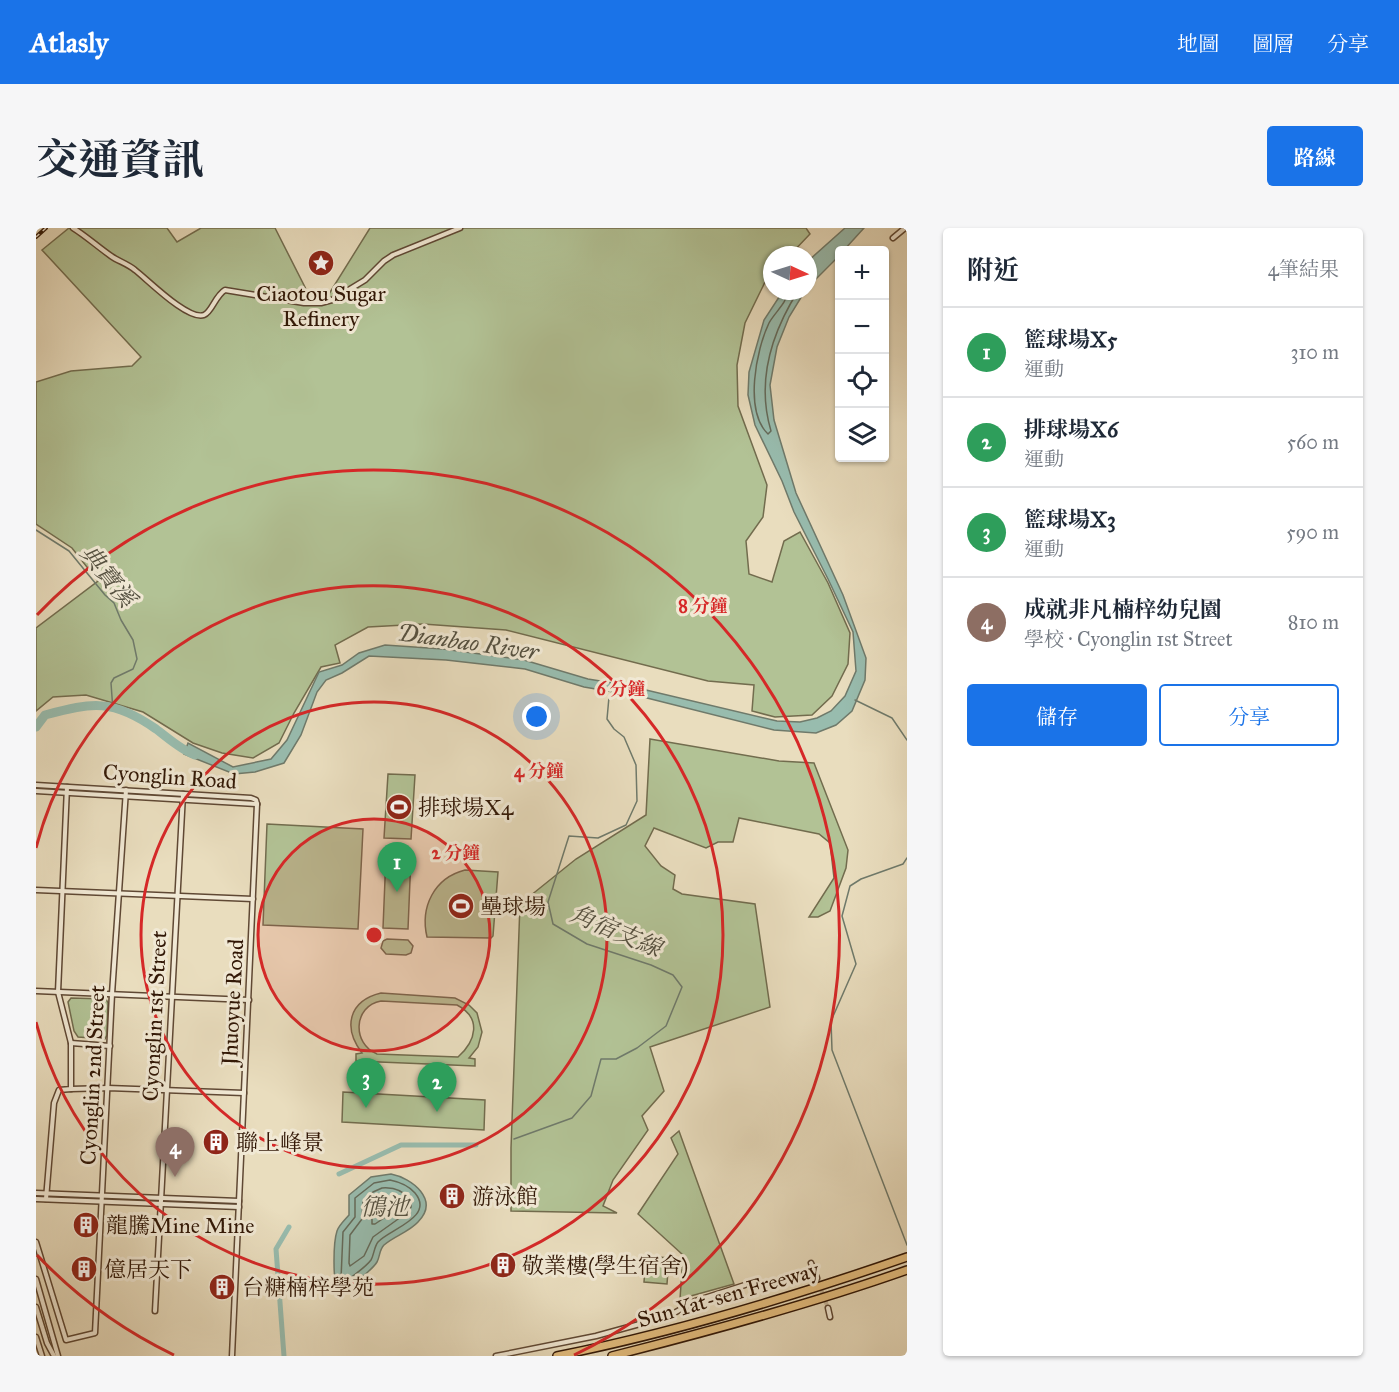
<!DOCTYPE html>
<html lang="zh-TW">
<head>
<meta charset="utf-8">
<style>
	body { margin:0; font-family:"IM FELL Great Primer","Noto Serif TC",serif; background:#f6f6f7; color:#1f2937 }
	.controls { position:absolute; right:18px; top:18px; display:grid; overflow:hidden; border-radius:6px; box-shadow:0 2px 4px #0004 }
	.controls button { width:54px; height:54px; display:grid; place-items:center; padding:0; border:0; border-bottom:2px solid #e0e1e3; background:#fff; color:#1f2937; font:30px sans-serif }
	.compass { position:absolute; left:727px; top:18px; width:54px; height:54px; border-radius:50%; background:#fff; box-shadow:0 2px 4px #0004; rotate:94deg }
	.you { position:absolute; left:501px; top:489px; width:21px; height:21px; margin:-15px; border:4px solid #fff; border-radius:50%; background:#1a73e8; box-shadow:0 0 0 9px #1a73e833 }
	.badge { display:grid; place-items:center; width:39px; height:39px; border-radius:50%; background:#1a73e8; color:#fff; font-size:20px; font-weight:700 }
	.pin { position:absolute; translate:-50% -50px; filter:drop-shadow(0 2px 3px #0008) }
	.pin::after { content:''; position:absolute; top:32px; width:21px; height:18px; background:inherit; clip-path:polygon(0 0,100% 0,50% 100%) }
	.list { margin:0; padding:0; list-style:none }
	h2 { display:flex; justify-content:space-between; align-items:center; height:78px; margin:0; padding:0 24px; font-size:26px }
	h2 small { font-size:20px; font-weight:400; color:#747a83 }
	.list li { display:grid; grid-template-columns:39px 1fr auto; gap:18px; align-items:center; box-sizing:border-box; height:90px; padding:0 24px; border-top:2px solid #e0e1e3 }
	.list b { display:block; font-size:22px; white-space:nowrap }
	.list p { margin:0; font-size:20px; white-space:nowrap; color:#747a83 }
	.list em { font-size:20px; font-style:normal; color:#747a83 }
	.actions { display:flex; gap:12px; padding:18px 24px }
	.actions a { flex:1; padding:14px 0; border:2px solid #1a73e8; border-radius:6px; text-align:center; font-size:21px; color:#1a73e8 }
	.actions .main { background:#1a73e8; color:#fff }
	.icon { flex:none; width:33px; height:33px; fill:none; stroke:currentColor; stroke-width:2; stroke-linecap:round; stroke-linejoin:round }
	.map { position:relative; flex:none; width:871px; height:1128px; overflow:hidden; border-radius:6px }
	header { display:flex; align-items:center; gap:36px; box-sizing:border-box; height:84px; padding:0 30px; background:#1a73e8; color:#fff }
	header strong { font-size:28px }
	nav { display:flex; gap:33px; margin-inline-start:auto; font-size:21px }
	.intro { display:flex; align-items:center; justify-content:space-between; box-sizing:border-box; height:144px; padding:0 36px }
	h1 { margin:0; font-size:42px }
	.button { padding:15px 27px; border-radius:6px; background:#1a73e8; color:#fff; font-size:21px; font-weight:700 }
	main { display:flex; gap:36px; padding:0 36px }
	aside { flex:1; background:#fff; border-radius:6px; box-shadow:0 2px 4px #0004 }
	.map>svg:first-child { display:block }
</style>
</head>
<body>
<header>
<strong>Atlasly</strong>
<nav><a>地圖</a><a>圖層</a><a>分享</a></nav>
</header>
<div class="intro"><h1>交通資訊</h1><a class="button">路線</a></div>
<main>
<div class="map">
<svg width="871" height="1128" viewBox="0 0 871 1128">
	<rect width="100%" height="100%" fill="#e9ddbe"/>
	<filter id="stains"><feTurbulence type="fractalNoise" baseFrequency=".00333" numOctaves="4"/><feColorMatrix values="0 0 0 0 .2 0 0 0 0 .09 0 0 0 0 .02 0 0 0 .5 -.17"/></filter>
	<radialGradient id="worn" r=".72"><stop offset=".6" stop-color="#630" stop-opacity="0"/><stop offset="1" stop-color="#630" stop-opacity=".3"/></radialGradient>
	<g fill="#b2c295" stroke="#726c4e" stroke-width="1.5" fill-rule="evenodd">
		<path d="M33,0h98l10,14 24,-14h74l33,65 21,1 41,-66h436l4,6 -20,21h-18v19l-6,6 -21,43 -8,42 1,41 29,79 -4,32 -17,24 3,33 23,8 12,-41 16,-9 28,51 22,50 -2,31 -16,32 -20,19 -37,2 -23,-6 2,-26 -46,-4 -202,-51 -83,-6 -55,3 -33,18 5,18 -19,4 -27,46 -15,30 -26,15 -31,-5 -29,-10 -50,-31 -57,-17 -33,2 -17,14v-83l62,-47 -26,-33 -36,-24v-142l35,-11 61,-5 9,-9 -99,-107z"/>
		<path d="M614,511l129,22 35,2 34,87 -2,18 -16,43 -12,6h-9l25,-39 -4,-35 -11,-9 -80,-16 -6,24h-15l-12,6 -52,-20 -9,18 16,20 14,9 -2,14 9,5 73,10 15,103 -120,40 14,44 -22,25 6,14 -35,50 -10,26 14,7 -106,-2v-63l9,-244 56,-45 70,-44z"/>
		<path d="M352,546l27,1 -4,64 -27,-1z"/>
		<path d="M231,596l96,5 -5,100 -95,-4z"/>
		<path d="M350,627l25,1 -3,73 -25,-1z"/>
		<path d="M429,642l33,2 -5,64 -2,2 -64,-1c-7,-30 7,-59 38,-67z"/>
		<path d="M351,711l21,1 5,6 -2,7 -5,2 -20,-1 -5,-6 2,-7z"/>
		<path d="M345,765l74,5 14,7 8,8 5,19 -4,15 -9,11 6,1v7l-119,-5v-7l6,-1c-19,-25 -14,-52 19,-60zM345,773l76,4c25,13 19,36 1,52l-81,-3c-25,-10 -24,-48 4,-53z"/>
		<path d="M35,770l35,1 2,4 -1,32 -2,4 -27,-2 -4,-6 -6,-29z"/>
		<path d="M307,864l142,8 -1,30 -142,-8z"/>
		<path d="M643,903l55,153 -54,15 3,-44 -45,-41 40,-60 -7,-16z"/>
		<path d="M610,1028l23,2 -2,26 -23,-2z"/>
	</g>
	<g fill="#98bcae" stroke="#6f7a6b" stroke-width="1.5">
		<path d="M809,0h19l-20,22h-4l-1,6 -31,31v-26z"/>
		<path d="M747,63h22l-16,26 -12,30 -7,38 4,35 22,73 47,102 23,63 -1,22 -13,31 -16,14 -20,8 -42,-3 -131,-33 -59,-10 -59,-18 -79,-9 -77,-4 -27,17 -16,7 -9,12 -16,43 -17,28 -29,9 -21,2 -50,-20 4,-11 45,24 38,-8 16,-19 32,-68 23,-7 17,-12 26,-8 58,4 81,11 64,19 37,6 152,36 23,1 17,-4 14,-7 14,-15 11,-25 -3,-39 -25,-53 -34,-67 -12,-31 -27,-56 -7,-30 1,-23 15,-52z"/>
		<path d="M355,946c21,4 49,26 27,48 -9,10 -24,14 -34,23 -5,5 -4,12 -7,17 -6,10 -26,23 -35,31l-5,-3c-4,-11 -4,-47 0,-59 2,-6 8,-11 12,-16v-20l22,-18z"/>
	</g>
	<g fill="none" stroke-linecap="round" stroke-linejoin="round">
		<g stroke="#646a5a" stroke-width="1.5">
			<path d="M752,63c-1,12 -13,21 -19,32 -13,27 -25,88 -1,111l3,-3c-15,-50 0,-97 27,-140"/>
			<path d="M354,952c10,2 18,5 25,13 20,24 -25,36 -37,49 -4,5 -4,13 -7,18 -6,8 -18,15 -25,22h-3l-2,-3 2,-47 12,-15v-19l19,-15z"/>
			<path d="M346,960c12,-1 21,2 29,12v7l-3,5 -35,25 -9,19 -14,10 -1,-3 1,-28 12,-16 1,-17 10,-10z"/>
			<path d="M353,969l11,4 2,5 -27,18h-3v-19l9,-7z"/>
		</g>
		<g stroke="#6f7a6b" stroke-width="1.5">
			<path d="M0,302l33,21 36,44 9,8 7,17 12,20 4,19 -4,10 -19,9 -3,5 2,28 -2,-6"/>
			<path d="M819,472l37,18 15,22"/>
			<path d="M871,630l-4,6 -42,15 -11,7 -8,30 14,48 -25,57 1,29 75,195"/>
			<path d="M478,911l58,-21 19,-22 10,-37h15l21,-11 29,-22 16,-39 -9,-12 -22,-10 -64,-21 -34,-20 -5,-22 21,-66 29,2 28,-13 11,-24 -1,-36 -12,-28 -10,-8 -7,-10 2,-22 6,-4"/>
		</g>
		<g stroke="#98bcae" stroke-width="5">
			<path d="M303,946l62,-29h75"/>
			<path d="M248,1128l-8,-107 13,-22"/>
		</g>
		<path stroke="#98bcae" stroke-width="9" d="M0,499l9,-12c48,-13 68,-16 111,14 12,9 25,21 39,26"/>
		<path stroke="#c4b599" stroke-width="4" stroke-dasharray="4 2" stroke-linecap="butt" d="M781,1050l11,30"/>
		<defs>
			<g id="minor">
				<path d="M37,0c13,8 25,19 38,28 7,5 17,8 24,14 12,9 53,51 69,45 8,-3 11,-19 21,-25l79,13h17l11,-3 33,-20 19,-19 9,-6 67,-27"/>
				<path d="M857,10l12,-10"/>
				<path d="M0,557l215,13 5,2 1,4"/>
				<path d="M0,563l221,13"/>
				<path d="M0,662l217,9"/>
				<path d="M0,763l213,9"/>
				<path d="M35,815l39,3"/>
				<path d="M35,861l37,-1 136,5"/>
				<path d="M0,965l203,8"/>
				<path d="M0,971l203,8"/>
				<path d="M10,971l8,-96 5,-13 12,-1v-46l-13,-51 9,-205"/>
				<path d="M0,1014l30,98 29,-7 17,-339 14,-204"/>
				<path d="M775,1035l6,15"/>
				<path d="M0,1051l22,77"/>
				<path d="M0,1079l11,36 7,13"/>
				<path d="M792,1080l2,9"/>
				<path d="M119,1083l28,-517"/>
				<path d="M0,1109l6,19"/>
				<path d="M196,1128l25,-552"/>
				<path d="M460,1128l100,-20 73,-20 26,-15 50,-16"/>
			</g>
			<g id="motorway">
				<path d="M521,1128c119,-24 235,-59 350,-99"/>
				<path d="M576,1128c99,-25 199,-52 295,-86"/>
			</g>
		</defs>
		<use href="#minor" stroke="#5f4834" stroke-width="7"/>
		<use href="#motorway" stroke="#311706" stroke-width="10"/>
		<use href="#minor" stroke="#f1e9d5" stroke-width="4"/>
		<use href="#motorway" stroke="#e4be7f" stroke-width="7"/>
		<defs>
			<path id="rail" d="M0,9l10,-9"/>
		</defs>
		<use href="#rail" stroke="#311706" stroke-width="4"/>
		<use href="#rail" stroke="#f1e9d5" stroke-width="1.5" stroke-dasharray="4.5" stroke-linecap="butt"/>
	</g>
	<circle cx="338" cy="707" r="116" fill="#d62828" fill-opacity=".12"/>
	<g fill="none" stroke="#d62828" stroke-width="3">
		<circle cx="338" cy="707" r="116"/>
		<circle cx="338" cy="707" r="233"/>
		<path d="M0 620A349 349 0 1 1 0 794"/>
		<path d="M138 1127A465 465 0 0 1 1 1027M1 387A465 465 0 1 1 538 1127"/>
	</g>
	<defs>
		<symbol id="sight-disc" viewBox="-11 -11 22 22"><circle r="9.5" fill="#8f2418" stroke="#f1e9d5"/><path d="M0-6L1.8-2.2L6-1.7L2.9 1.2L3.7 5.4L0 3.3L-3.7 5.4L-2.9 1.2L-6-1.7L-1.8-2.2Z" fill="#fff"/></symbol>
		<symbol id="stadium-disc" viewBox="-11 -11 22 22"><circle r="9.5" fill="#8f2418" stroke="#f1e9d5"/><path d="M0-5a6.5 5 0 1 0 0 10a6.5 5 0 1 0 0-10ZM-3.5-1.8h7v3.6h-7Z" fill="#fff"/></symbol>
		<symbol id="building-disc" viewBox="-11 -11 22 22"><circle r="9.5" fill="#8f2418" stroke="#f1e9d5"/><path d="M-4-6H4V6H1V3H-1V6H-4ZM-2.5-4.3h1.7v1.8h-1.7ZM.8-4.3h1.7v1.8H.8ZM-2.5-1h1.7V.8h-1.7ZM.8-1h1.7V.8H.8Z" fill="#fff"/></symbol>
	</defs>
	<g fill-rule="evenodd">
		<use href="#sight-disc" x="270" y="20" width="30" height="30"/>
		<use href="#stadium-disc" x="348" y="564" width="30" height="30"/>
		<use href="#stadium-disc" x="410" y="663" width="30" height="30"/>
		<use href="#building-disc" x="165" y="899" width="30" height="30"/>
		<use href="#building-disc" x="401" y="953" width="30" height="30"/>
		<use href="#building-disc" x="35" y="982" width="30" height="30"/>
		<use href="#building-disc" x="452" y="1022" width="30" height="30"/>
		<use href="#building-disc" x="33" y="1026" width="30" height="30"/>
		<use href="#building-disc" x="171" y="1044" width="30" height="30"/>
	</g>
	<g text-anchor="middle" stroke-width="6" stroke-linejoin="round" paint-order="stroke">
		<g font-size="22" fill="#311706" stroke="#f1e9d5" text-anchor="start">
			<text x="285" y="73" text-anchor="middle">Ciaotou Sugar<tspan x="285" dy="25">Refinery</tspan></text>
			<text x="382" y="587">排球場X4</text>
			<text x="444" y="686">壘球場</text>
			<text x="200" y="922">聯上峰景</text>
			<text x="436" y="976">游泳館</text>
			<text x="70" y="1005">龍騰Mine Mine</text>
			<text x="486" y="1045">敬業樓(學生宿舍)</text>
			<text x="68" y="1049">億居天下</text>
			<text x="206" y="1067">台糖楠梓學苑</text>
		</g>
		<g font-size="22" fill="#311706" stroke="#f1e9d5">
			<text transform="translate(134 548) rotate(4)" y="8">Cyonglin Road</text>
			<text transform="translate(196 774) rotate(-87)" y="8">Jhuoyue Road</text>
			<text transform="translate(118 788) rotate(-87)" y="8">Cyonglin 1st Street</text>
			<text transform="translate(56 847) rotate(-87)" y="8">Cyonglin 2nd Street</text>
			<text transform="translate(692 1066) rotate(-16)" y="8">Sun Yat-sen Freeway</text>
		</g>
		<g font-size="24" font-style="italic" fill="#555141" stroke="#f1e9d5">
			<text transform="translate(72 348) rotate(51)" y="8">典寶溪</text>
			<text transform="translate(432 414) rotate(8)" y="8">Dianbao River</text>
			<text transform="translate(580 703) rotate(23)" y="8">角宿支線</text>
			<text x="349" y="987">鴴池</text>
		</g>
	</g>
	<circle cx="338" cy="707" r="9" fill="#d62828" stroke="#f1e9d5" stroke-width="3"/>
	<g font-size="18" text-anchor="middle" font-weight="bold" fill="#d62828" stroke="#f1e9d5" stroke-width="6" stroke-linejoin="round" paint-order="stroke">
		<text x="667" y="384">8 分鐘</text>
		<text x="585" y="467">6 分鐘</text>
		<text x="503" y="549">4 分鐘</text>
		<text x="420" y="631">2 分鐘</text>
	</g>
	<rect width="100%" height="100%" filter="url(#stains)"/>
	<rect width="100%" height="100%" fill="url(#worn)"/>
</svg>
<div class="controls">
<button>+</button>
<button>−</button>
<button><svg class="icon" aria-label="locate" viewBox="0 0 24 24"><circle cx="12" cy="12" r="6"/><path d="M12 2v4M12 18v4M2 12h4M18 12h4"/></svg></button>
<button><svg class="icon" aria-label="layers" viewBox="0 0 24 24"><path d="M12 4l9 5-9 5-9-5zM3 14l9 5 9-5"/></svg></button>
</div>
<svg class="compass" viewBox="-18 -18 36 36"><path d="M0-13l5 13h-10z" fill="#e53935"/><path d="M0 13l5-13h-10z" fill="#747a83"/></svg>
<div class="you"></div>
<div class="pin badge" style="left:361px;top:664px;background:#2e9e5b">1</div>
<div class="pin badge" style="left:401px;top:884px;background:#2e9e5b">2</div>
<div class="pin badge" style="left:330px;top:880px;background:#2e9e5b">3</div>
<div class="pin badge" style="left:139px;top:949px;background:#8d6e63">4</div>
</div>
<aside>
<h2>附近<small>4筆結果</small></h2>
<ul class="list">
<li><span class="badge" style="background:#2e9e5b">1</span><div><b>籃球場X5</b><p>運動</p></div><em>310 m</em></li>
<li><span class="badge" style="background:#2e9e5b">2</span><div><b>排球場X6</b><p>運動</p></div><em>560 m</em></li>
<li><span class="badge" style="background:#2e9e5b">3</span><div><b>籃球場X3</b><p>運動</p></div><em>590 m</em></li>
<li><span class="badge" style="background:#8d6e63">4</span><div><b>成就非凡楠梓幼兒園</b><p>學校 · Cyonglin 1st Street</p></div><em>810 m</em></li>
</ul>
<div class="actions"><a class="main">儲存</a><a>分享</a></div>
</aside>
</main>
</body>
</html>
